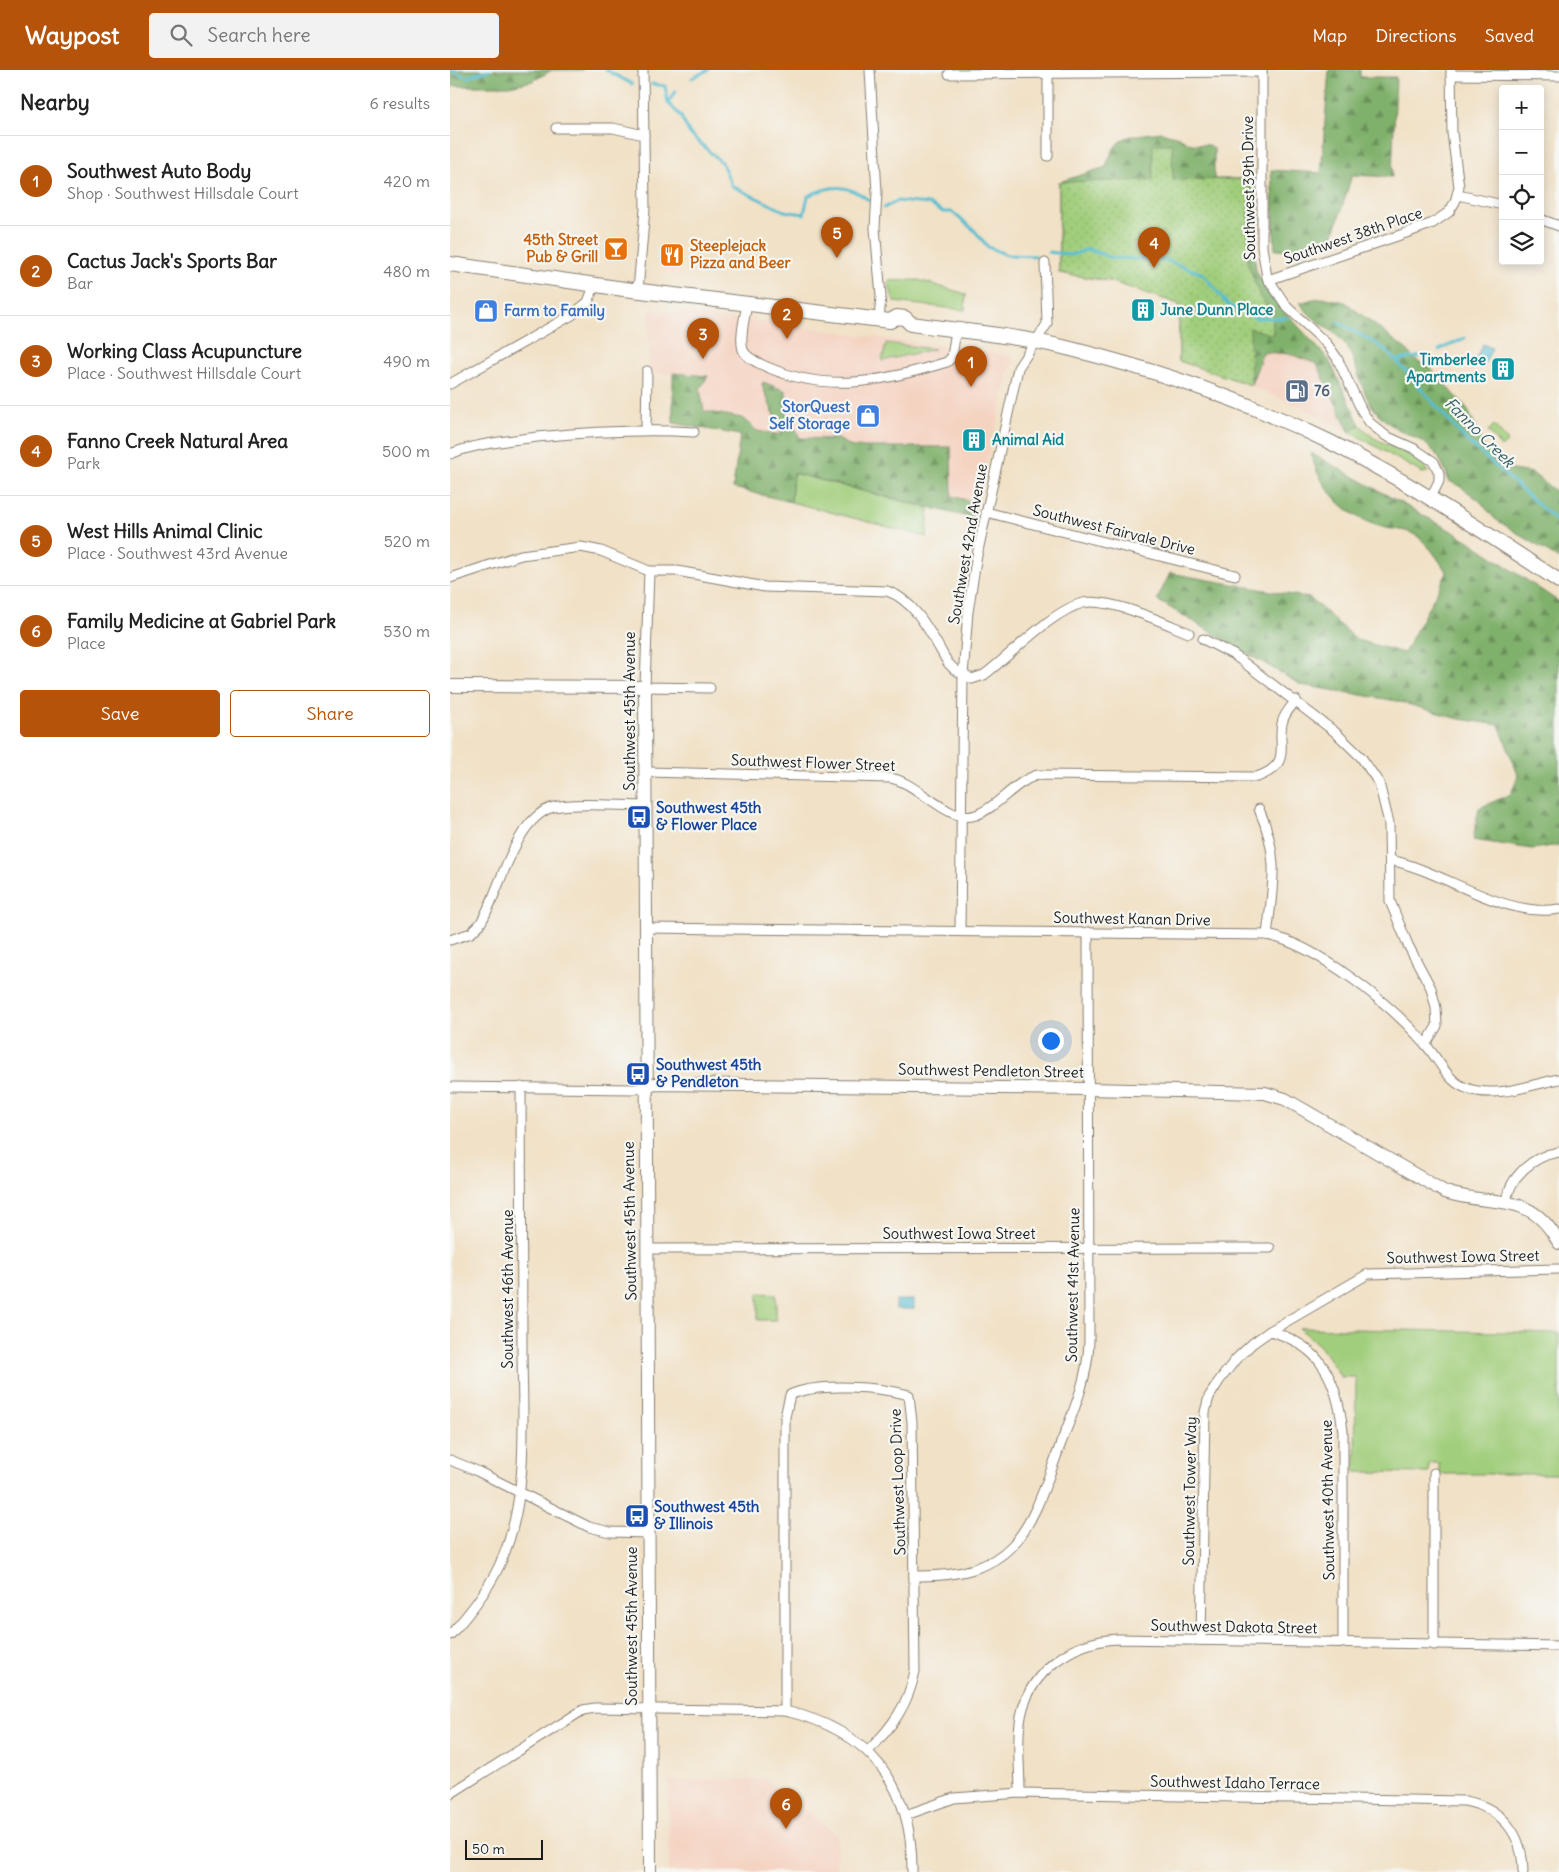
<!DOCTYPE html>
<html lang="en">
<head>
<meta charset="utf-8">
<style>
	body { margin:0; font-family:Delius,sans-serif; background:#f2f2f2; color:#222 }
	.controls { position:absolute; right:15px; top:15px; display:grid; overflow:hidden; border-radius:5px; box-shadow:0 2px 12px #0003 }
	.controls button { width:45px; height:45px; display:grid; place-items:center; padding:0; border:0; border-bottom:1px solid #e0e0e0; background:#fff; color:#222; font:25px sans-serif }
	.scale { position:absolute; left:15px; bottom:12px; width:78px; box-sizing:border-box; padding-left:5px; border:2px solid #1c1c1c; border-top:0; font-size:14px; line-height:18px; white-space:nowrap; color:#1c1c1c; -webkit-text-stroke:4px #f6f6f2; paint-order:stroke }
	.you { position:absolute; left:600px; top:970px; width:18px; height:18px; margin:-12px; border:4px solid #fff; border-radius:50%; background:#1a73e8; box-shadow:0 0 0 8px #1a73e833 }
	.badge { display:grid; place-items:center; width:32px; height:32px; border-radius:50%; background:#b45309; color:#fff; font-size:16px; font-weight:700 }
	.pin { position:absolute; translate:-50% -41px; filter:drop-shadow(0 1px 2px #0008) }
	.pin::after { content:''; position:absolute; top:26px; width:18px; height:15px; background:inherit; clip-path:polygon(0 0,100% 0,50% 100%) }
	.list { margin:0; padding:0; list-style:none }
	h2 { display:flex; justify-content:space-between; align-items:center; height:65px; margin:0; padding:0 20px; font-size:21px }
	h2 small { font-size:16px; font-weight:400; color:#767676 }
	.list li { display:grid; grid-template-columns:32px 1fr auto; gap:15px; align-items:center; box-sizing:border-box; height:90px; padding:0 20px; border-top:1px solid #e0e0e0 }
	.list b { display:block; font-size:19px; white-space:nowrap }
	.list p { margin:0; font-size:16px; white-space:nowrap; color:#767676 }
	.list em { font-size:16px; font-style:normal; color:#767676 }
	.actions { display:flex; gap:10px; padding:15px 20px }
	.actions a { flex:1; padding:11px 0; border:1px solid #b45309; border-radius:5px; text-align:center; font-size:18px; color:#b45309 }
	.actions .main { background:#b45309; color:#fff }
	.icon { flex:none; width:28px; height:28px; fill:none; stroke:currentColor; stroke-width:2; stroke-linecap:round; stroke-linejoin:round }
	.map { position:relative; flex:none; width:1109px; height:1802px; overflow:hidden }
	header { display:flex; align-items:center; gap:30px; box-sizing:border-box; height:70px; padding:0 25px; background:#b45309; color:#fff }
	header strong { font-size:24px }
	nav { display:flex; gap:28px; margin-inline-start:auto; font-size:18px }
	.search { width:350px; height:45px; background:#f2f2f2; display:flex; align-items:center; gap:12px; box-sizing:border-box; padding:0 18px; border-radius:5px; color:#767676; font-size:19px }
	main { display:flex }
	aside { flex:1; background:#fff }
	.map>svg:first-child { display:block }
</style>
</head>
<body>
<header>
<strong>Waypost</strong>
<div class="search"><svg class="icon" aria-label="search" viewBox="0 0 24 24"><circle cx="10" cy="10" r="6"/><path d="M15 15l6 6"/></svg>Search here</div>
<nav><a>Map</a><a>Directions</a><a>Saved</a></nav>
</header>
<main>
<aside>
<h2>Nearby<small>6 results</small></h2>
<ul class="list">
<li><span class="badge">1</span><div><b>Southwest Auto Body</b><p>Shop · Southwest Hillsdale Court</p></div><em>420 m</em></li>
<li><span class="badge">2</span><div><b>Cactus Jack's Sports Bar</b><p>Bar</p></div><em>480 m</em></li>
<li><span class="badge">3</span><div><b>Working Class Acupuncture</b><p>Place · Southwest Hillsdale Court</p></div><em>490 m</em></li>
<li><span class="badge">4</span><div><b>Fanno Creek Natural Area</b><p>Park</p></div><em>500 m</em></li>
<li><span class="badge">5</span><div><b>West Hills Animal Clinic</b><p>Place · Southwest 43rd Avenue</p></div><em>520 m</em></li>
<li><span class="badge">6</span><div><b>Family Medicine at Gabriel Park</b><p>Place</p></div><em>530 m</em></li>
</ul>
<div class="actions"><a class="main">Save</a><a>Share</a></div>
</aside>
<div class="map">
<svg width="1109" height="1802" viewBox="0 0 1109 1802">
	<defs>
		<pattern id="forest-firs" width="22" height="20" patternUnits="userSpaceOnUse" patternTransform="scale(1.25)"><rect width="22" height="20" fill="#80b16c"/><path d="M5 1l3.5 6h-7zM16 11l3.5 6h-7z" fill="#688f58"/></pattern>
		<pattern id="park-dots" width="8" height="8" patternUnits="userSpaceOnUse" patternTransform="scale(1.25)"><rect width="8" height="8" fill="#a1ce7c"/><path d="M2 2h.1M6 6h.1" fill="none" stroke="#8ab06b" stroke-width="1.8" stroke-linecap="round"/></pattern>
	</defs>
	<rect width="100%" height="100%" fill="#f6f6f2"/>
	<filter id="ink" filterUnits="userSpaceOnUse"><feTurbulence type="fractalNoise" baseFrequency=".02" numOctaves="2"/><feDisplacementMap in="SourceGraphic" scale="10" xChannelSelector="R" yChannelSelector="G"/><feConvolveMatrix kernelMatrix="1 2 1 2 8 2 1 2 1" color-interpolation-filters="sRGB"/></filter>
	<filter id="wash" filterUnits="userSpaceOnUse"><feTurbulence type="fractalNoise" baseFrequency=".0096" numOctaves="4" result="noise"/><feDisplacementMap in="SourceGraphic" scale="20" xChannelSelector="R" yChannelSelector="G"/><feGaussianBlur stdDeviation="1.12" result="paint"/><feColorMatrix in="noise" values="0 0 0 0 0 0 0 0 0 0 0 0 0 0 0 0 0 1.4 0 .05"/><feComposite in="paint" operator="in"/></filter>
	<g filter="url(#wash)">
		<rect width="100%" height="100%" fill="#f1e1c6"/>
		<g fill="#f5d3c1">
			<path d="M199,240l115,12 249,34 -21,89 -19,57 -21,-6 -2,-49h-98l-16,-8 -36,-1 -14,-27v-20l-23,-8 -1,2 21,50 -26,-4 -15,-14 -38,-6 -4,-22 8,-13 -59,-3z"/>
			<path d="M813,282l27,2 27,10 32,67 -51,-26 -47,-18z"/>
			<path d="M315,1709l72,56 -1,37h-167l-1,-91z"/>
		</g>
		<g fill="#a1ce7c" stroke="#5e754c">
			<path d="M468,210l48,14 -1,16 -71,-8 -6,-21z"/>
			<path d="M436,273l48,6 -52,12z"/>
			<path d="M910,355l14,13 45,22 9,12 -6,1 -73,-42z"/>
			<path d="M1044,355l14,16 -7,6 -13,-16z"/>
			<path d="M343,403l136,35 -2,29 -136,-35z"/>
			<path d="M308,1223l18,1v26h-18z"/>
			<path d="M849,1258l260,5v141h-120v-11h-10v10l-74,-1 1,-95h-15l-21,-31z"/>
		</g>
		<g fill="url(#forest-firs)" stroke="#4e6644">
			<path d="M0,0h133h-31l-19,11 -24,5h-59z"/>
			<path d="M879,0h31v7h36l-4,100 -40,-2 -19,62 -26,14 -32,-1 -4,-80 50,3z"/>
			<path d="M711,62l18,5 12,7 18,1 5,3v31h39v62l3,29 13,24 60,66 31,65 -11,6 -32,-67 -27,-10 -27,-2 -12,33 -72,-24v-57l-69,-23 -51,-8v-91l47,-15c11,-35 22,-30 55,-35z"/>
			<path d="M876,228l19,4 62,48 11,12 10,4 39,42 17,38 28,24 20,3 27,21v65l-64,-40 -15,-18 -19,-14 -12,-6c-16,-53 -46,-37 -74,-71 -16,-19 -16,-46 -30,-66 -12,-16 -34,-23 -45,-41l13,-4z"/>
			<path d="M223,303l35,3 -8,13 4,22 38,7 15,13 25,4 -20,-50 1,-3 23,9v20l14,27 37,1 15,8h99l1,49 21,6 -1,16 -179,-45 -2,29 -58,-14 7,-53 -67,-12z"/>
			<path d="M861,383l155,86 93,63v243l-27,4 -59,-9 6,-32 32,-14 7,-19 -19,-50 -40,-6 -62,-18 -96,-16 -144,-85 13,-27 140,25 47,42 47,13 43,-80c-9,-14 -20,-32 -35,-40 -10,-4 -20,-3 -30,-6 -35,-9 -63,-39 -71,-74z"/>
		</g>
		<path fill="url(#park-dots)" stroke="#5e754c" d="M703,74h19l1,36 76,-1 -1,84 12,34 13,17v21l-23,-7 1,57 -72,-24v-57l-69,-23 -51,-8v-91l94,-2z"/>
		<g fill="#54bdd1" stroke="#386c76">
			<path d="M1033,274l9,4 -8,17 -9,-4z"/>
			<rect x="446" y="1230" width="18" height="9"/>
		</g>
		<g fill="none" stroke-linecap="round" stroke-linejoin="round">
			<g stroke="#54bdd1" stroke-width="3">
				<path d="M1,0l16,7 22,-7"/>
				<path d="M156,0l26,14"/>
				<path d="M242,8l16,-8"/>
				<path d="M202,14l13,2 3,17 12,12 10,19 32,29 10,23 52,25 20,3 4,-18c24,-12 39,-12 61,4"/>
				<path d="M218,33l8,-12"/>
				<path d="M434,138l13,-7 32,3 14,8h9l22,18 14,17 19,8 29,1"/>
				<path d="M599,182l23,3 16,-6 24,9 54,2 37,14 25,31 27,13h32"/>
				<path d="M888,252l42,24 16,14 69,79 94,84"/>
				<path d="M989,280l26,-12"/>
				<path d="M947,290l26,-4"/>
			</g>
		</g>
	</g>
	<g filter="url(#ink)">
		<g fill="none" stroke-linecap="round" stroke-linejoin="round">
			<defs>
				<g id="street">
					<path d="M420,0l7,123 -2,35 6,68 -2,24"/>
					<path d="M598,0v86"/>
					<path d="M812,0v177l5,30 20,30 40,37 10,14 25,53 8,12 16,13 29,13 19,13 5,11v8l-9,18"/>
					<path d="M499,4l313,-2"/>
					<path d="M1001,5l108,1"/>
					<path d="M106,58h57l31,7"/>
					<path d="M1008,125l45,10"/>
					<path d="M1090,149l19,7"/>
					<path d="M818,210l141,-48 24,-9 16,-11 6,-10 4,-15 -7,-54 -1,-63"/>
					<path d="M188,220l7,-81 -2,-139"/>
					<path d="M297,234c-2,13 -8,33 -4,46 4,9 16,13 24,17 62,27 118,14 180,-5l5,-5 4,-27"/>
					<path d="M0,314l122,-69 16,-13 7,-18"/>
					<path d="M196,360l1,-59"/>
					<path d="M0,384c27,-11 58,-13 87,-17 52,-5 105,-8 157,-5"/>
					<path d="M536,442l249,63"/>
					<path d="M199,501l-4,116 65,1"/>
					<path d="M0,508l71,-23 60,-8 20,4 48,20h28l88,16 122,4c30,10 46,47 61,72l7,7 17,9 12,-4c26,-19 69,-65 99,-72 26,-6 81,20 106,30"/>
					<path d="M753,569l31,16 101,77 26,25 18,26 10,40 1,78 18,44 23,43 5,20 1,18 -11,18"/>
					<path d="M196,702l244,6c28,4 59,47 86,37 22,-8 37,-32 61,-40l220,2c38,-14 18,-33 26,-57 2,-7 9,-14 13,-20"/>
					<path d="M809,739c21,48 14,75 8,126"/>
					<path d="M940,790c54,11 114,59 169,49"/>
					<path d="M196,858l621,7c50,10 125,70 158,109 13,14 22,37 41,44 29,11 64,-3 93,-9"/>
					<path d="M510,860l3,-254 5,-64 8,-52 42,-192 29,-44 -2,-61"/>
					<path d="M0,870l21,-7 9,-9c20,-31 34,-107 74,-117 24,-5 66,-1 92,-1"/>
					<path d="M0,1017l185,2 10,-2"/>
					<path d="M1056,1132c4,-26 27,-46 53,-50"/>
					<path d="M197,1179l623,-1"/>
					<path d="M820,1261c52,15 67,49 73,100v212"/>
					<path d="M0,1390l27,11 112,56 21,5 38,1"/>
					<path d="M984,1403v172"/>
					<path d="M464,1506c105,2 116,-48 147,-133 13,-33 27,-65 28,-102l-1,-409"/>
					<path d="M0,1565c21,-23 41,-48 53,-78 27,-65 19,-143 19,-213 0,-85 -1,-171 -1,-257"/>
					<path d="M751,1570l4,-228 4,-15 10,-16 17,-22 17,-16 17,-12 98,-57 191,-5"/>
					<path d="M335,1641v-294l5,-22c28,-13 90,-8 119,0l3,27 3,249c-7,35 -23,56 -47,80"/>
					<path d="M570,1723c0,-23 -3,-47 0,-70 6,-50 50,-81 97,-84l442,7"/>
					<path d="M0,1724l133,-84 12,-2 190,3c85,19 128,75 127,161"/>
					<path d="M456,1745l48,-17 66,-5 445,8c37,7 58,33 58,71"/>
				</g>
				<g id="secondary">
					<path d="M0,616l195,1 5,1185"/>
					<path d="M195,1017l10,-3 432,5 178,4 20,6 19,11 141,82c49,16 85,-3 114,51"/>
				</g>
				<path id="primary" d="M0,194l174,25 266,32 7,-4 8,1 6,6c54,7 108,12 160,25 88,22 178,53 259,93 79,40 155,90 229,139"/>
			</defs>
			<use href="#street" stroke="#867e71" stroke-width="11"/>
			<use href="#secondary" stroke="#867e71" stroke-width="14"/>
			<use href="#primary" stroke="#867e71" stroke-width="16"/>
			<use href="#street" stroke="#fff" stroke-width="9"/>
			<use href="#secondary" stroke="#fff" stroke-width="12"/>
			<use href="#primary" stroke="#fff" stroke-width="14"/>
		</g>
	</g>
	<defs>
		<symbol id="bar-square" viewBox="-11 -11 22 22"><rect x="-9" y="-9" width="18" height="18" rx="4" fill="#e8710a" stroke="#f6f6f2"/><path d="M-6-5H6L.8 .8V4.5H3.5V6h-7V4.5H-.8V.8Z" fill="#fff"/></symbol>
		<symbol id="restaurant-square" viewBox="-11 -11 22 22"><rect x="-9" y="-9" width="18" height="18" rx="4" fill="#e8710a" stroke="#f6f6f2"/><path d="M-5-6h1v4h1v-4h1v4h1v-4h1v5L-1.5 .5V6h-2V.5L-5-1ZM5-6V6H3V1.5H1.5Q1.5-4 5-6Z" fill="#fff"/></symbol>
		<symbol id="building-square" viewBox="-11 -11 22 22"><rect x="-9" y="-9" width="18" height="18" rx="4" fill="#0f9aa8" stroke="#f6f6f2"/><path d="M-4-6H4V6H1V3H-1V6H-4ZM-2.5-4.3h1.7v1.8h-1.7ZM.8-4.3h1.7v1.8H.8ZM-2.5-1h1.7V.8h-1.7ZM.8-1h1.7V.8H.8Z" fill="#fff"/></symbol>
		<symbol id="shop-square" viewBox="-11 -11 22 22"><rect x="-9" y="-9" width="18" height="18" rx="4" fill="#3f7fe0" stroke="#f6f6f2"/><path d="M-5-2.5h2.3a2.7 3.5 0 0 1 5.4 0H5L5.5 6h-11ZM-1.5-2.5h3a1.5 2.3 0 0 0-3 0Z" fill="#fff"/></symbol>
		<symbol id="fuel-square" viewBox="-11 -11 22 22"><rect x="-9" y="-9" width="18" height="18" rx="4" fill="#5c6f8a" stroke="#f6f6f2"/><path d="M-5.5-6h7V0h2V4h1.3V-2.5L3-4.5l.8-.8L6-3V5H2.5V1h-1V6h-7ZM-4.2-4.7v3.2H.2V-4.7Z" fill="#fff"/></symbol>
		<symbol id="bus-square" viewBox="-11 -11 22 22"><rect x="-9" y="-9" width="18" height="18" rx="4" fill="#1a4fb4" stroke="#f6f6f2"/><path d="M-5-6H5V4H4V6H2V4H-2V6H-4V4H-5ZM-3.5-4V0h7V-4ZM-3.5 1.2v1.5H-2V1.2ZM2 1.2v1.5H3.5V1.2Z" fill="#fff"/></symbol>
	</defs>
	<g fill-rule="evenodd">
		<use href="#bar-square" x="152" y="165" width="28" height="28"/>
		<use href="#restaurant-square" x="208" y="171" width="28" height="28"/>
		<use href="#building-square" x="679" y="226" width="28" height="28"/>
		<use href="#shop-square" x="22" y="227" width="28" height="28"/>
		<use href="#building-square" x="1039" y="285" width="28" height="28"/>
		<use href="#fuel-square" x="833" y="307" width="28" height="28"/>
		<use href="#shop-square" x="404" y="332" width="28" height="28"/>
		<use href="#building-square" x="510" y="356" width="28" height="28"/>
		<use href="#bus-square" x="175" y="733" width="28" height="28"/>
		<use href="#bus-square" x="174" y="990" width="28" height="28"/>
		<use href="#bus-square" x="173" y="1432" width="28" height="28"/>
	</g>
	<g text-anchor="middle" stroke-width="4.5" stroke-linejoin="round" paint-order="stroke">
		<g font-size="15" fill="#1c1c1c" stroke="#f6f6f2">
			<text transform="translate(799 118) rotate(-91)" y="5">Southwest 39th Drive</text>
			<text transform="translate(903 166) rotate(-19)" y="5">Southwest 38th Place</text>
			<text transform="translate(664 460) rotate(14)" y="5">Southwest Fairvale Drive</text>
			<text transform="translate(518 474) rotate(-80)" y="5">Southwest 42nd Avenue</text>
			<text transform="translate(180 641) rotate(-90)" y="5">Southwest 45th Avenue</text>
			<text transform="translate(363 693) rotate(2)" y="5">Southwest Flower Street</text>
			<text transform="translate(682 849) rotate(1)" y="5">Southwest Kanan Drive</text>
			<text transform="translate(541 1001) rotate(1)" y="5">Southwest Pendleton Street</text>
			<text transform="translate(180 1151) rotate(-91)" y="5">Southwest 45th Avenue</text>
			<text x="509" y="1169">Southwest Iowa Street</text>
			<text transform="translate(1013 1187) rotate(-1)" y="5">Southwest Iowa Street</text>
			<text transform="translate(623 1215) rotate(-89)" y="5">Southwest 41st Avenue</text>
			<text transform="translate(58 1219) rotate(-90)" y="5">Southwest 46th Avenue</text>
			<text transform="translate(448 1412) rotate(-92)" y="5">Southwest Loop Drive</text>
			<text transform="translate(740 1421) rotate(-89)" y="5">Southwest Tower Way</text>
			<text transform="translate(878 1430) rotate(-91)" y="5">Southwest 40th Avenue</text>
			<text transform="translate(182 1556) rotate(-90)" y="5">Southwest 45th Avenue</text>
			<text transform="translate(784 1557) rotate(1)" y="5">Southwest Dakota Street</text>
			<text transform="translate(785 1713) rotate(1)" y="5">Southwest Idaho Terrace</text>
		</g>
		<g font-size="15" font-weight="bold" fill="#c56008" stroke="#f6f6f2" text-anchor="end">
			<text x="148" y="175">45th Street<tspan x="148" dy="17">Pub &amp; Grill</tspan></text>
			<text x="240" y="181" text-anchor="start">Steeplejack<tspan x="240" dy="17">Pizza and Beer</tspan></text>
		</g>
		<g font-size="15" font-weight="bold" fill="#0d838f" stroke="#f6f6f2" text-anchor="start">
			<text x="710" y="245">June Dunn Place</text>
			<text x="1036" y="295" text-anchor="end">Timberlee<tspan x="1036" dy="17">Apartments</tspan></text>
			<text x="542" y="375">Animal Aid</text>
		</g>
		<g font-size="15" font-weight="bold" fill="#366cbe" stroke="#f6f6f2" text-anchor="start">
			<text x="54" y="246">Farm to Family</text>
			<text x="400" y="342" text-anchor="end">StorQuest<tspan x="400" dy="17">Self Storage</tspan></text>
		</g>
		<g font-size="15" font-weight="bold" fill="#4e5e75" stroke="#f6f6f2" text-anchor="start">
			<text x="864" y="326">76</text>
		</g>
		<g font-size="15" font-weight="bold" fill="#164399" stroke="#f6f6f2" text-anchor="start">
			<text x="206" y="743">Southwest 45th<tspan x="206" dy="17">&amp; Flower Place</tspan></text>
			<text x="206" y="1000">Southwest 45th<tspan x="206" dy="17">&amp; Pendleton</tspan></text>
			<text x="204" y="1442">Southwest 45th<tspan x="204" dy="17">&amp; Illinois</tspan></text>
		</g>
		<g font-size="16" font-style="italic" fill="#325c64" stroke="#f6f6f2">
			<text transform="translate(1030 362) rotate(45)" y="6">Fanno Creek</text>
		</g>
	</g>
</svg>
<div class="controls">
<button>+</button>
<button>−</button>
<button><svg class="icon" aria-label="locate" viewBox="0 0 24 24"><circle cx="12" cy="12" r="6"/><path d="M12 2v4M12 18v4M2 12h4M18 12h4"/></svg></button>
<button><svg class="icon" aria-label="layers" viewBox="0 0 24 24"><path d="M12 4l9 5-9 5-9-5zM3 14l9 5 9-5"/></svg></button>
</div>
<div class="scale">50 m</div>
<div class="you"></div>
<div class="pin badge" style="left:521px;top:317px">1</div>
<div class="pin badge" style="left:337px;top:269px">2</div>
<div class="pin badge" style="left:253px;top:289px">3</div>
<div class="pin badge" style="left:704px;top:198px">4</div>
<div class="pin badge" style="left:387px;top:188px">5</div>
<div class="pin badge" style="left:336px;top:1759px">6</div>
</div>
</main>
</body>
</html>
